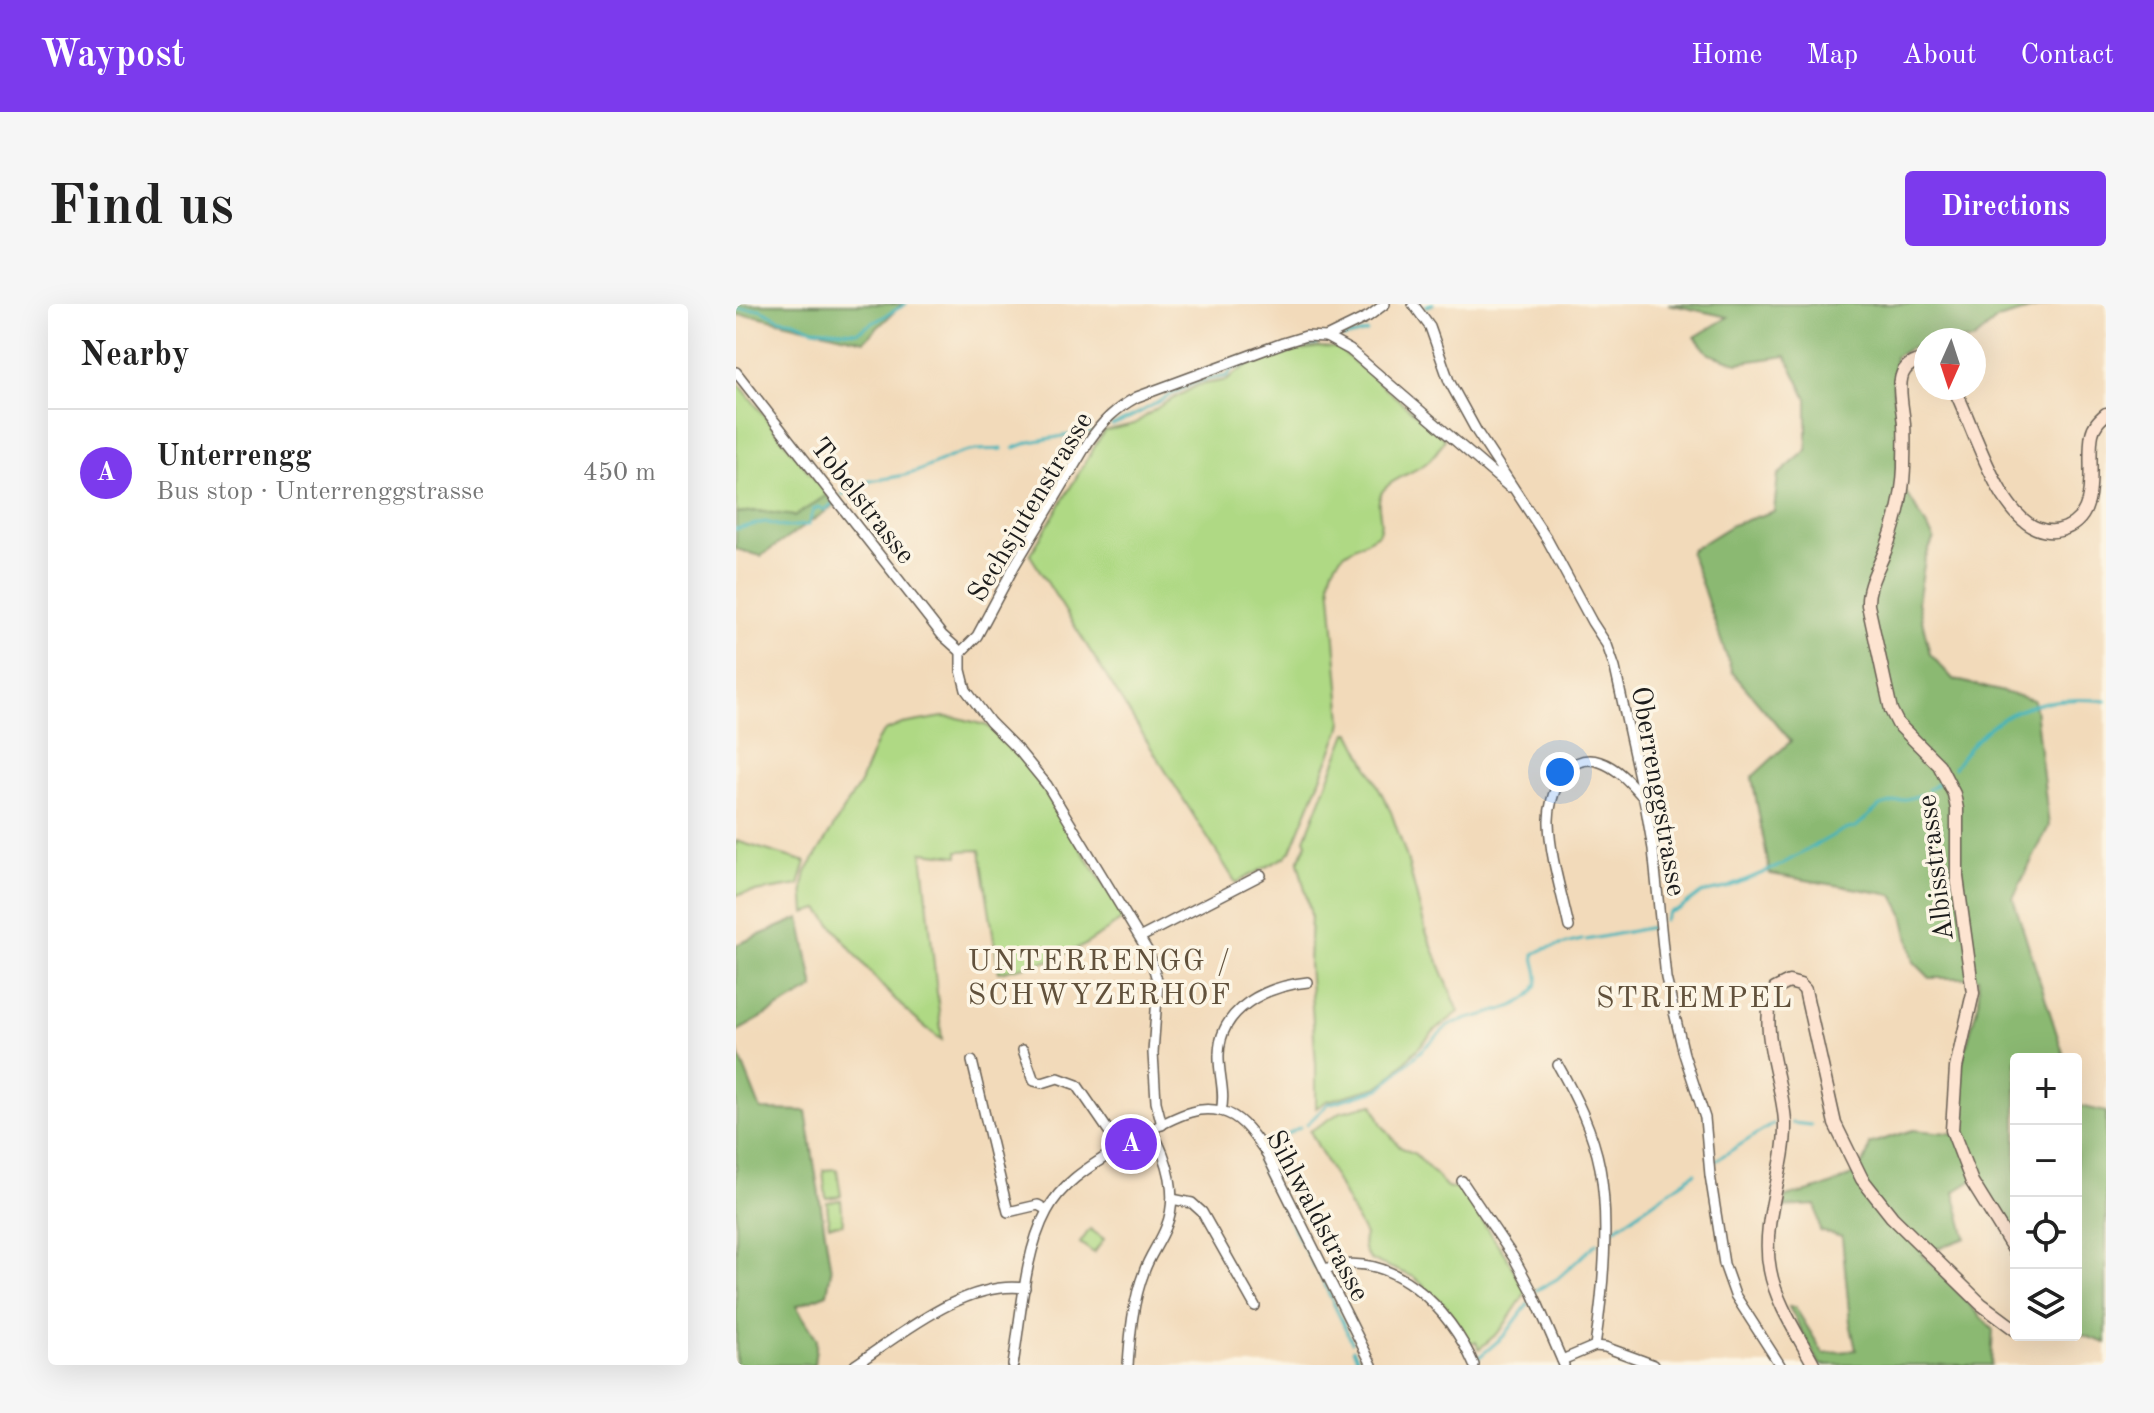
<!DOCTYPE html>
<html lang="en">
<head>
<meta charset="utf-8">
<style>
	body { margin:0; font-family:"Old Standard TT",serif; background:#f6f6f6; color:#222 }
	.controls { position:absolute; right:24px; bottom:24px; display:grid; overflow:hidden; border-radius:8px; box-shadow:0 8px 32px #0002 }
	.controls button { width:72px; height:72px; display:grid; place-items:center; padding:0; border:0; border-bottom:2px solid #e0e0e0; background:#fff; color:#222; font:40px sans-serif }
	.compass { position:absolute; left:1178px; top:24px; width:72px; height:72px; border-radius:50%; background:#fff; box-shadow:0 8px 32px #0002; rotate:183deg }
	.you { position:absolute; left:824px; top:468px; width:28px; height:28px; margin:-20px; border:6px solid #fff; border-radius:50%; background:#1a73e8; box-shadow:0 0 0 12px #1a73e833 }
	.badge { display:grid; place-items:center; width:52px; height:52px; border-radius:50%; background:#7c3aed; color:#fff; font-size:26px; font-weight:700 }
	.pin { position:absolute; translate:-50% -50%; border:4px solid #fff; box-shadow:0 2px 8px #0006 }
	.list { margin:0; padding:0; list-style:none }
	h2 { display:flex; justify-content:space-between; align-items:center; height:104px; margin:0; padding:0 32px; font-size:34px }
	h2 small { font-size:26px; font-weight:400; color:#767676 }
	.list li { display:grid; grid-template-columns:52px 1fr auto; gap:24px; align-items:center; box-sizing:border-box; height:128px; padding:0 32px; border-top:2px solid #e0e0e0 }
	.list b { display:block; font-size:30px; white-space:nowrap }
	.list p { margin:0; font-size:26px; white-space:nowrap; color:#767676 }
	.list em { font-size:26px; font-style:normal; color:#767676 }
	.icon { flex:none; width:44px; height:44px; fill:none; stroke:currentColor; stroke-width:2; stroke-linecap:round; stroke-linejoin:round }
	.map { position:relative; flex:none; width:1370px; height:1061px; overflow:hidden; border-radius:8px }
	header { display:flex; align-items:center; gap:48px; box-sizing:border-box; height:112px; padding:0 40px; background:#7c3aed; color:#fff }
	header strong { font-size:38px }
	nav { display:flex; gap:44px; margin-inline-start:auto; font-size:28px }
	.intro { display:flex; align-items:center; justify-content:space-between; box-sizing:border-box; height:192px; padding:0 48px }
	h1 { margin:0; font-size:56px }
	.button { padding:20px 36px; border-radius:8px; background:#7c3aed; color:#fff; font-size:28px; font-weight:700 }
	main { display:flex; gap:48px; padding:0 48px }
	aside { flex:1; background:#fff; border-radius:8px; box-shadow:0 8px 32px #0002 }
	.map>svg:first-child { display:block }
</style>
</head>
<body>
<header>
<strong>Waypost</strong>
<nav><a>Home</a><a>Map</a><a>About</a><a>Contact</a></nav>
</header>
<div class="intro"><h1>Find us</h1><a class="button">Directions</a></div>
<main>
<aside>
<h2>Nearby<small></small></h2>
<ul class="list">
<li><span class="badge">A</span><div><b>Unterrengg</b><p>Bus stop · Unterrenggstrasse</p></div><em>450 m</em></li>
</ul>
</aside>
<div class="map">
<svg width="1370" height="1061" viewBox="0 0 1370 1061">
	<rect width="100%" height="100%" fill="#fcf5e5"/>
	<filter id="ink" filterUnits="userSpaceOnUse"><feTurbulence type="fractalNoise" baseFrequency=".0125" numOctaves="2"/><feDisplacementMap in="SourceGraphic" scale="16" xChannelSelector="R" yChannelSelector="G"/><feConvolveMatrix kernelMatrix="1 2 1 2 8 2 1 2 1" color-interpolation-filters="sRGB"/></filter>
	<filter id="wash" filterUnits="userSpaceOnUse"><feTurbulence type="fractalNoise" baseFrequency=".006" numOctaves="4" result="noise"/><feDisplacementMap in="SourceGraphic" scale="32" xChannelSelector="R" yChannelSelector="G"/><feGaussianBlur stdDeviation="1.8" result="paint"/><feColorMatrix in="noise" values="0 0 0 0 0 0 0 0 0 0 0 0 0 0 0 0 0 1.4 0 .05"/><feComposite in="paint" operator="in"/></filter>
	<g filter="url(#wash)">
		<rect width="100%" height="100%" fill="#f2daba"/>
		<g fill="#afd984" stroke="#667a50" stroke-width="2">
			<path d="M585,43l17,1 107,91c-6,10 -11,18 -20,25 -13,9 -34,15 -43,28 -9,14 4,27 -4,42 -23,15 -45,17 -48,47l12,140 -2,10 -49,120 -6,6 -49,26 -206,-328 74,-124 30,-7 29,-20 35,-19 30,-5c16,-20 68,-30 93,-33z"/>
			<path d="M0,76l91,115 -32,22 -38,-6 -21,2z"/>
			<path d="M207,413l16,1 29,8 41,41 96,151 -42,28 -35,15 -49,11 -19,-122 -22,1v5l-36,-4 20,188c-50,-35 -85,-84 -123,-131l-14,4 -2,-27 3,-14 54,-89 17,-43 8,-9 17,-7z"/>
			<path d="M611,429h4l40,79 16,46 19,74 33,80 -25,19 -46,49 -10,7 -51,14 -11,7v-43l-7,-101 2,-49 -13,-53 9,-19 -2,-4z"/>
			<path d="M0,537l70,21 -7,23 -63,10z"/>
			<path d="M637,800l9,21 18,22 15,7 32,33 13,3 46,66 20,36 -25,38 -22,19 -3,-7h-7l-22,-35 -33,-30 -43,-17c-7,-7 -10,-15 -6,-25l-55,-104 31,-19z"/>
			<path d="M101,865l4,27 -15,2 -3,-28z"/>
			<path d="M105,896l2,24 -14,1 -2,-23z"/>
			<path d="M354,925l14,10 -10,14 -14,-10z"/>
		</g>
		<g fill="#8bb972" stroke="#546a47" stroke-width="2">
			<path d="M0,0h166l-38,37 -107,-25 -21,-1z"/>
			<path d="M932,0h382l-52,15 -25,21h-47v5l-16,3 -15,9 -2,36 6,36 -3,53c17,15 25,37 38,56l-9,21 -7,43 12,52 23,25 81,21 15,126 -36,72 52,161h-49v183l-41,-63 -21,13 12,46 -44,16 71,76 -2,35h-171l-31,-58h6l29,47 32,-4 -6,-28 -8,-85 -22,-6 -4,-26 -32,2 2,-10c29,-8 82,-14 83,-53l44,-14 47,4 2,-73 17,-60 -1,-23h-48l-16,-16 -11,-48 -10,-19 -123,-21 -18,-97 39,-36 -59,-69 -42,-121 42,-26 42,-14 4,-36 29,-25v-51l-21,-43 -49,7 -28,-9 -14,-17 33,-20z"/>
			<path d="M91,191l8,10 -74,51 -25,-7v-36l21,-2 38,5z"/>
			<path d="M64,614l14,70 -78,44v-87z"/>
			<path d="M0,743l25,63 45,1 25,160 -4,23 -31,12 21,33 -3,26h-78z"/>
			<path d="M1340,789l4,13 26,6v231l-30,-10z"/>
		</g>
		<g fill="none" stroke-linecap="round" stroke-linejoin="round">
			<g stroke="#43b4ba" stroke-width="3">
				<path d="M690,2l7,-2"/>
				<path d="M0,5h24l20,10 14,2 19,8 44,3 49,-28"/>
				<path d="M608,34l23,-6"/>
				<path d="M376,121c30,-10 55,-31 84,-43 10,-3 21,-4 31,-6l5,-7 59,-22 26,-3"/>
				<path d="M278,144l16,-6 61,-11"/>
				<path d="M106,191c26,-20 41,-13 70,-22 16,-5 39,-18 53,-21 12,-3 25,-2 37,-3"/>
				<path d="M0,225l29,-7 19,5 24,-2 6,-16 5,-2 6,3 7,-6"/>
				<path d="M1218,464c38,-58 84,-74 152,-67"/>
				<path d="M1192,486l10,-7"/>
				<path d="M928,616l5,-8 11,-3 21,-16 25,-5 51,-21 64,-36 15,-4 24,-21 41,-11"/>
				<path d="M850,636l67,-13"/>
				<path d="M1056,819l19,2"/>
				<path d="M571,820l21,-20 52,-15 69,-64c24,-11 84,-13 89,-45 1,-8 -4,-18 -4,-26l10,-5 38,-9"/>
				<path d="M535,839l29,-16"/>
				<path d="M522,858l57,106"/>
				<path d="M977,858l60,-38"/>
				<path d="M873,929l86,-60"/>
				<path d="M583,969l33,69"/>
				<path d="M801,986l20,-11 40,-36"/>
				<path d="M617,1045l8,16"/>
				<path d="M741,1055l28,-24 23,-31"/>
			</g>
		</g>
	</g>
	<g filter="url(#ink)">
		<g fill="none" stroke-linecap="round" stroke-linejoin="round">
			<defs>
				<g id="minor">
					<path d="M677,0l17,23 19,54 28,51 70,107 45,83 15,23 8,23 31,141 7,40 13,129 18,76 21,64 5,57 14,89 11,31 45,70"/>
					<path d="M590,33l24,13 159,137"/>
					<path d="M0,68l206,263 19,17"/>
					<path d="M225,348l16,-16 38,-71 74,-124c14,-20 26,-32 48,-44l146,-54 23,-7 20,1 43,-21 16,-12"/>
					<path d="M225,348v18l5,20 24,32 30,30 27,33 102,168 9,30 -5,70 3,49 6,23"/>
					<path d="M833,623c-7,-33 -19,-70 -20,-104 -1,-27 17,-73 51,-61 18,6 31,22 43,35"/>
					<path d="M405,633l120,-62"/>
					<path d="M287,746l11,31 8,2 16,-5 19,7 44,64"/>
					<path d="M236,757l36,151 30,-7 9,5"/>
					<path d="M822,761c18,32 35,66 42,103 10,54 3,124 -5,178"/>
					<path d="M485,807c5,-18 -3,-38 -2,-57 1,-46 48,-68 89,-72"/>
					<path d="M726,877l52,77 18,33 32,74"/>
					<path d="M436,895l20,4 10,9 53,94"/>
					<path d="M589,965c66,-23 126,41 149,96"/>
					<path d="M826,1056l33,-14 10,1 49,18"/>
					<path d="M119,1061c48,-32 111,-85 170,-77"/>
					<path d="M277,1061c8,-47 11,-112 34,-154 7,-13 17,-24 28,-33 21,-17 90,-59 116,-66 9,-3 21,-3 30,-1 21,5 32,24 44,40l107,214"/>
					<path d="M392,1061c2,-30 5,-65 16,-93 5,-16 16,-29 22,-45 13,-32 2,-68 -14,-96"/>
				</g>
				<g id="secondary">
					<path d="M1190,56c-37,2 -24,39 -22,64 1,15 0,29 0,44 -1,26 -8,54 -17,78 -7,20 -20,38 -19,59l23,105 7,14 41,41 15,29 3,15v68l16,116 -17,75 -4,62 20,52 44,71"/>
					<path d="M1218,84c19,37 43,124 82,140 10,4 21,4 30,0 36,-15 20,-65 26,-94 2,-9 7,-14 14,-20"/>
					<path d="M1078,1061c-16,-30 -38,-62 -44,-95 -10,-50 16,-98 15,-147 -1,-39 -29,-97 -10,-134l14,-7 11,3 5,5 30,134 27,55 30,38 89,87 35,26"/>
				</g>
			</defs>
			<use href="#minor" stroke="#675e53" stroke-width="12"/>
			<use href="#secondary" stroke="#675e53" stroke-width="15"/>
			<use href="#minor" stroke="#fff" stroke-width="9"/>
			<use href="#secondary" stroke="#fde4d1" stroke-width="12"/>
		</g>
	</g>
	<g text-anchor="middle" stroke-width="7" stroke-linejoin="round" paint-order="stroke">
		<g font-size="28" fill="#1c1c1c" stroke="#fcf5e5">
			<text transform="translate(128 196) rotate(52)" y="10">Tobelstrasse</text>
			<text transform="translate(293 202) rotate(-59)" y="10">Sechsjutenstrasse</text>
			<text transform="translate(924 487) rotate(80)" y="10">Oberrenggstrasse</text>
			<text transform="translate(1198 564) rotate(-97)" y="10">Albisstrasse</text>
			<text transform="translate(583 911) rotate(62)" y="10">Sihlwaldstrasse</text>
		</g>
		<g font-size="30" letter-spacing="2" fill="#61513c" stroke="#fcf5e5">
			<text x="364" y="666">UNTERRENGG /<tspan x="364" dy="34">SCHWYZERHOF</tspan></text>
			<text x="959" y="703">STRIEMPEL</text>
		</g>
	</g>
</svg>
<div class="controls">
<button>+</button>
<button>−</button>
<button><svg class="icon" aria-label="locate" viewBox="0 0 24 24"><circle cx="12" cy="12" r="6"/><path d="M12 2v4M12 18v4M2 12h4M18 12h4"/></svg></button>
<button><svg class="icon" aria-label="layers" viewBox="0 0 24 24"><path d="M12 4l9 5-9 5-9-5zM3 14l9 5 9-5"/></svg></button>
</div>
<svg class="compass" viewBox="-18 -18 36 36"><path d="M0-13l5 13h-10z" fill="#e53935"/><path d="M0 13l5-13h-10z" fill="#767676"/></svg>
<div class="you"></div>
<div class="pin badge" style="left:395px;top:840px">A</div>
</div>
</main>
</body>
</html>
